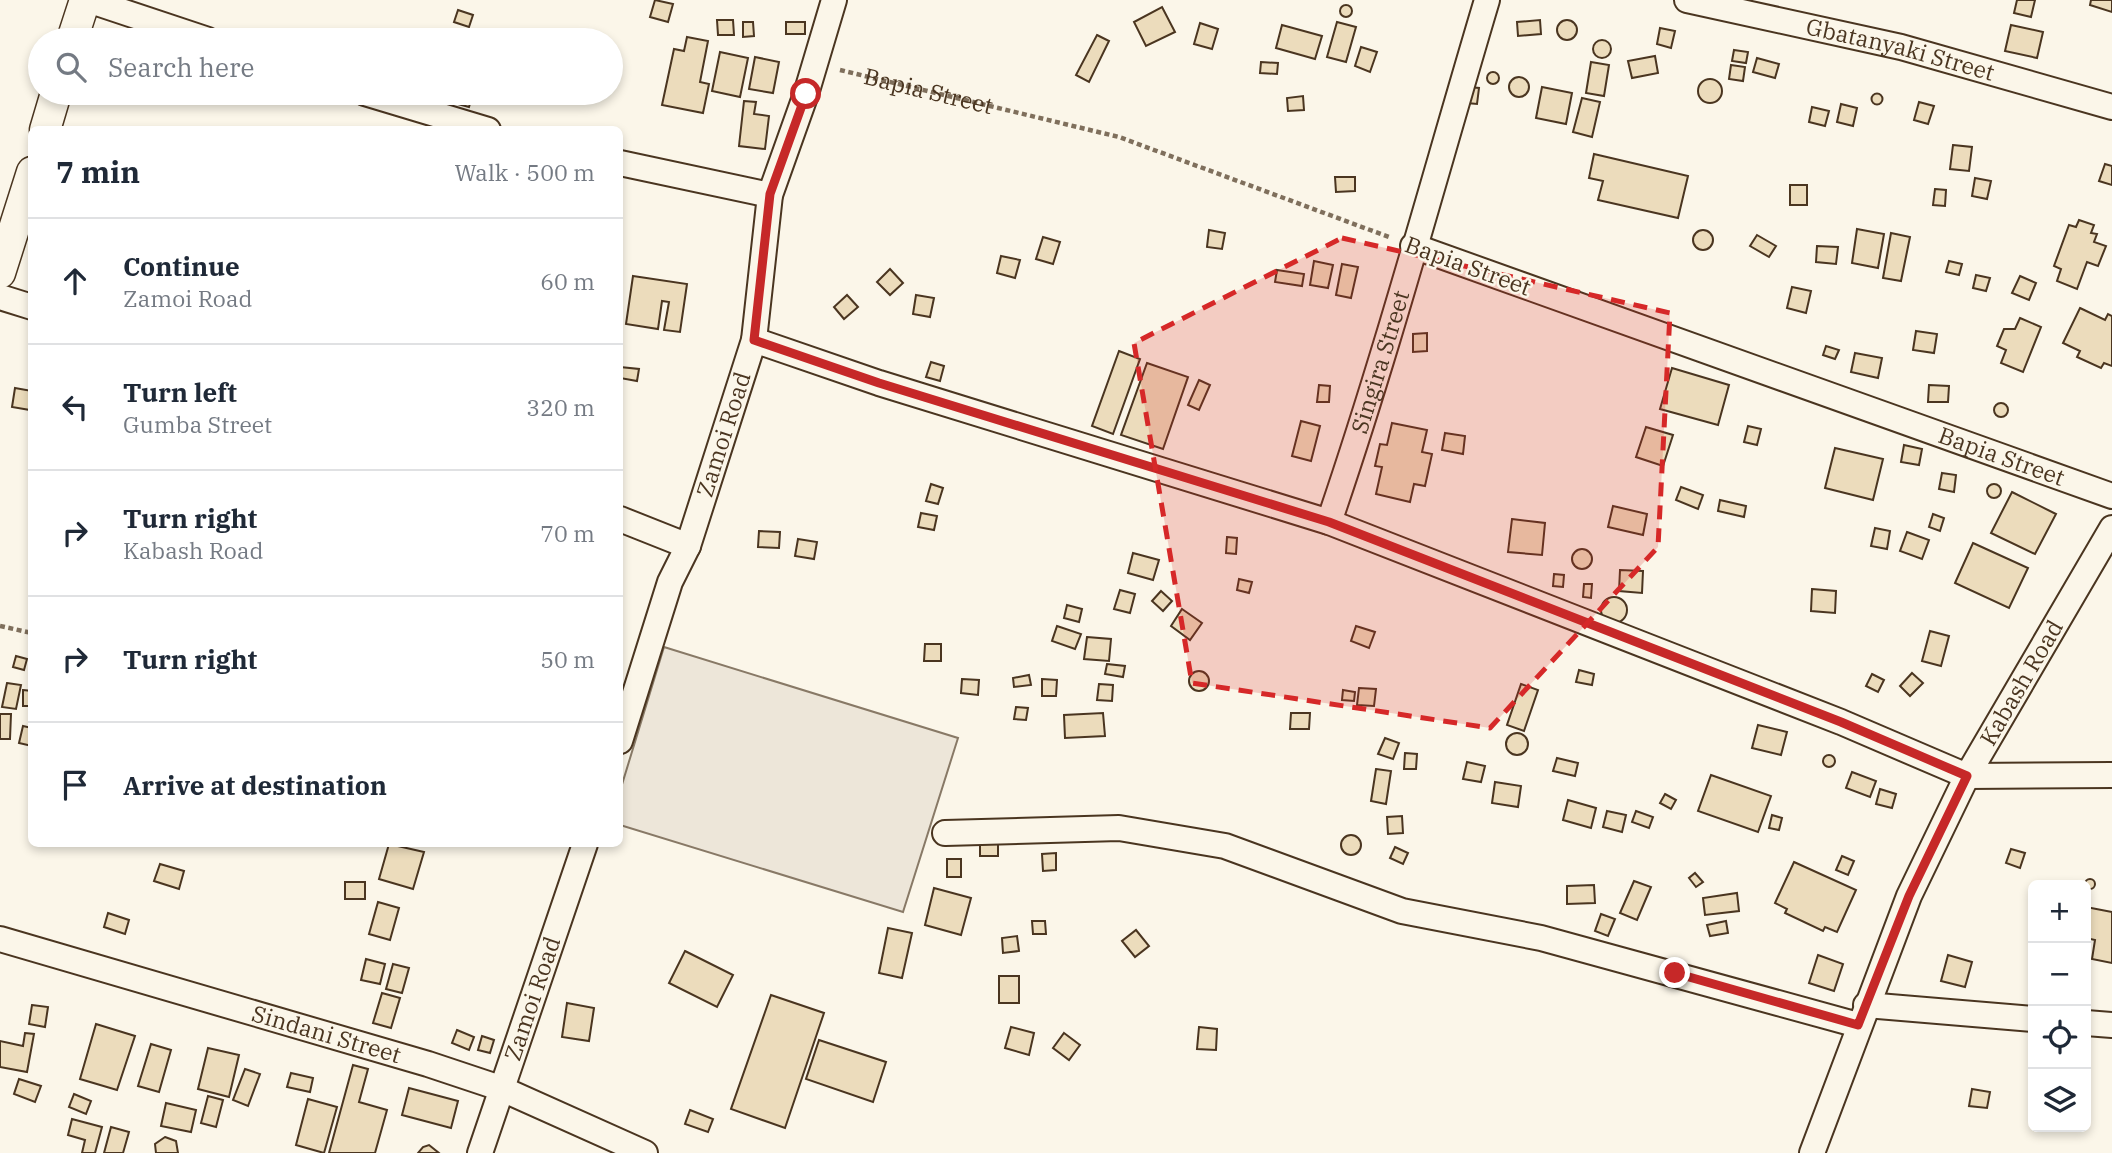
<!DOCTYPE html>
<html lang="en">
<head>
<meta charset="utf-8">
<style>
	body { margin:0; font-family:"IBM Plex Serif",serif; background:#f2f2f3; color:#1f2937 }
	.controls { position:absolute; right:21px; bottom:21px; display:grid; overflow:hidden; border-radius:10px; box-shadow:0 4px 10px #0003 }
	.controls button { width:63px; height:63px; display:grid; place-items:center; padding:0; border:0; border-bottom:2px solid #e0e1e3; background:#fff; color:#1f2937; font:35px sans-serif }
	.stop { position:absolute; width:21px; height:21px; margin:-16px; border:5px solid #c62828; border-radius:50%; background:#fff }
	.stop.end { background:#c62828; border-color:#fff; box-shadow:0 2px 7px #0008 }
	.list { margin:0; padding:0; list-style:none }
	h2 { display:flex; justify-content:space-between; align-items:center; height:91px; margin:0; padding:0 28px; font-size:30px }
	h2 small { font-size:23px; font-weight:400; color:#747a83 }
	.list li { display:grid; grid-template-columns:46px 1fr auto; gap:21px; align-items:center; box-sizing:border-box; height:126px; padding:0 28px; border-top:2px solid #e0e1e3 }
	.list b { display:block; font-size:26px; white-space:nowrap }
	.list p { margin:0; font-size:23px; white-space:nowrap; color:#747a83 }
	.list em { font-size:23px; font-style:normal; color:#747a83 }
	.icon { flex:none; width:38px; height:38px; fill:none; stroke:currentColor; stroke-width:2; stroke-linecap:round; stroke-linejoin:round }
	.map { position:relative; flex:none; width:2112px; height:1153px; overflow:hidden }
	.search { position:absolute; background:#fff; box-shadow:0 4px 10px #0003; left:28px; top:28px; width:595px; height:77px; display:flex; align-items:center; gap:18px; box-sizing:border-box; padding:0 24px; border-radius:38px; color:#747a83; font-size:26px }
	.panel { position:absolute; background:#fff; box-shadow:0 4px 10px #0003; left:28px; top:126px; width:595px; height:721px; border-radius:10px }
	.map>svg:first-child { display:block }
</style>
</head>
<body>
<div class="map">
<svg width="2112" height="1153" viewBox="0 0 2112 1153">
	<rect width="100%" height="100%" fill="#fbf6e9"/>
	<path fill="#ede6d9" stroke="#887966" stroke-width="2" d="M664,647l294,91 -55,174 -283,-87v-34z"/>
	<g fill="#ecdcbc" stroke="#4a3520" stroke-width="2">
		<path d="M655,0l18,4 -5,18 -18,-5z"/>
		<path d="M2017,0h18l-4,17 -17,-4z"/>
		<path d="M2091,0h21v12l-22,-7z"/>
		<circle cx="1346" cy="11" r="6"/>
		<path d="M1162,7l13,25 -29,14 -12,-24z"/>
		<path d="M458,10l15,5 -4,12 -15,-5z"/>
		<circle cx="1567" cy="30" r="10"/>
		<path d="M717,20h16l1,15h-16z"/>
		<path d="M1540,20l1,14 -23,2 -1,-14z"/>
		<path d="M743,22h10l1,14 -11,1z"/>
		<rect x="786" y="22" width="19" height="12"/>
		<path d="M1337,22l19,5 -10,35 -19,-5z"/>
		<path d="M1200,23l18,6 -6,20 -18,-5z"/>
		<path d="M1282,25l40,11 -7,23 -39,-11z"/>
		<path d="M2011,25l32,7 -6,26 -32,-7z"/>
		<path d="M1660,28l15,3 -4,17 -14,-4z"/>
		<path d="M1097,35l12,6 -20,41 -13,-7z"/>
		<path d="M687,37l21,4 -8,41 9,2 -6,29 -41,-8 12,-56 10,2z"/>
		<circle cx="1602" cy="49" r="9"/>
		<path d="M1361,47l16,5 -7,20 -15,-6z"/>
		<path d="M1734,50l14,2 -2,11 -14,-2z"/>
		<path d="M720,52l28,6 -8,39 -28,-6z"/>
		<path d="M1655,56l3,17 -26,5 -4,-17z"/>
		<path d="M755,57l24,5 -6,31 -24,-4z"/>
		<path d="M1757,58l22,6 -4,14 -22,-6z"/>
		<path d="M1261,62l17,1 -1,11 -17,-1z"/>
		<path d="M1591,62l18,3 -5,31 -18,-3z"/>
		<path d="M1731,65l14,2 -2,14 -14,-2z"/>
		<circle cx="1493" cy="78" r="6"/>
		<circle cx="1519" cy="87" r="10"/>
		<circle cx="1710" cy="91" r="12"/>
		<path d="M1469,87l10,1 -2,16 -10,-1z"/>
		<path d="M1542,87l30,6 -6,31 -30,-6z"/>
		<path d="M430,93h22l-3,9 -20,-6z"/>
		<circle cx="1877" cy="99" r="5.5"/>
		<path d="M1303,96l1,14 -16,1 -1,-13z"/>
		<path d="M460,97l11,3 -2,7 -11,-3z"/>
		<path d="M1582,98l18,4 -8,35 -19,-5z"/>
		<path d="M744,101l12,1 -2,12 15,2 -4,33 -26,-3z"/>
		<path d="M1919,102l15,4 -6,18 -14,-4z"/>
		<path d="M1841,104l16,4 -4,18 -16,-4z"/>
		<path d="M1812,107l17,4 -4,15 -16,-4z"/>
		<path d="M1953,145l19,2 -3,24 -19,-2z"/>
		<path d="M1594,154l94,22 -10,42 -80,-18 5,-19 -14,-3z"/>
		<path d="M2105,164l7,2v19l-13,-4z"/>
		<path d="M1335,177h20v14l-19,1z"/>
		<path d="M1975,178l16,3 -4,18 -15,-3z"/>
		<rect x="1790" y="185" width="17" height="20"/>
		<path d="M1935,189l11,1 -1,16 -12,-1z"/>
		<path d="M2079,220l15,5 -3,8 6,1 -3,8 12,4 -8,20 -11,-4 -10,27 -20,-8 4,-12 -7,-3 15,-41 7,2z"/>
		<path d="M1857,229l27,5 -6,34 -26,-5z"/>
		<path d="M1209,230l16,3 -3,16 -15,-2z"/>
		<circle cx="1703" cy="240" r="10"/>
		<path d="M1891,233l19,4 -9,44 -18,-3z"/>
		<path d="M1757,235l19,11 -7,11 -19,-11z"/>
		<path d="M1043,237l17,5 -7,22 -17,-5z"/>
		<path d="M1817,246l21,1 -2,17 -20,-2z"/>
		<path d="M1001,256l19,4 -5,18 -18,-5z"/>
		<path d="M1314,261l19,4 -5,23 -18,-3z"/>
		<path d="M1949,261l13,3 -3,11 -13,-3z"/>
		<path d="M1342,264l16,3 -7,31 -15,-3z"/>
		<path d="M890,269l13,14 -13,12 -13,-13z"/>
		<path d="M1277,270l27,4 -2,12 -27,-4z"/>
		<path d="M1976,275l14,3 -4,13 -13,-3z"/>
		<path d="M633,276l54,8 -7,48 -16,-2 5,-28 -7,-1 -4,28 -32,-5z"/>
		<path d="M2020,276l16,7 -7,17 -17,-7z"/>
		<path d="M1792,287l19,4 -5,22 -19,-5z"/>
		<path d="M847,295l11,12 -14,12 -10,-12z"/>
		<path d="M916,295l18,3 -4,19 -17,-3z"/>
		<path d="M2080,308l25,12 3,-6 4,2v50l-8,-3 -3,5 -24,-11 3,-6 -17,-8z"/>
		<path d="M2020,318l21,9 -18,45 -22,-9 5,-13 -9,-4 7,-17h11z"/>
		<path d="M1916,331l21,3 -3,19 -21,-3z"/>
		<path d="M1427,333v18l-14,1v-18z"/>
		<path d="M1826,346l13,4 -4,9 -12,-4z"/>
		<path d="M1119,351l21,8 -27,75 -21,-8z"/>
		<path d="M1855,353l27,5 -4,20 -27,-6z"/>
		<path d="M931,362l13,4 -4,15 -14,-4z"/>
		<path d="M1147,363l41,14 -25,72 -42,-14z"/>
		<path d="M620,367l19,2 -2,12 -17,-3z"/>
		<path d="M1672,368l57,17 -11,40 -58,-16z"/>
		<path d="M1199,380l11,5 -11,25 -11,-5z"/>
		<path d="M1319,385l11,1 -1,16h-12z"/>
		<path d="M1929,385l20,1 -1,16h-20z"/>
		<path d="M15,388l17,3 -2,19 -18,-3z"/>
		<circle cx="2001" cy="410" r="7"/>
		<path d="M1301,421l19,5 -9,35 -19,-5z"/>
		<path d="M1392,423l35,7 -5,22 10,2 -7,32 -11,-2 -4,18 -34,-8 6,-27 -7,-1 5,-22 7,1z"/>
		<path d="M1748,426l13,3 -4,16 -13,-3z"/>
		<path d="M1646,427l27,8 -10,31 -27,-9z"/>
		<path d="M1445,433l20,3 -2,18 -21,-4z"/>
		<path d="M1904,445l18,4 -3,16 -18,-3z"/>
		<path d="M1835,448l48,11 -10,41 -48,-12z"/>
		<path d="M1942,473l14,2 -2,17 -15,-3z"/>
		<path d="M931,484l12,4 -5,16 -12,-3z"/>
		<circle cx="1994" cy="491" r="7"/>
		<path d="M1681,487l22,8 -5,14 -22,-9z"/>
		<path d="M2012,492l44,22 -21,40 -44,-21z"/>
		<path d="M1720,500l26,6 -2,11 -26,-6z"/>
		<path d="M1613,506l34,8 -4,21 -35,-8z"/>
		<path d="M921,513l16,3 -3,14 -16,-3z"/>
		<path d="M1933,514l11,4 -4,13 -11,-4z"/>
		<path d="M1512,519l33,4 -3,32 -34,-3z"/>
		<path d="M1875,528l15,3 -3,18 -16,-3z"/>
		<path d="M759,531l21,1 -1,16 -21,-1z"/>
		<path d="M1907,532l22,8 -7,19 -22,-8z"/>
		<path d="M1227,537l10,1 -1,16 -10,-1z"/>
		<path d="M798,539l19,3 -3,17 -19,-3z"/>
		<path d="M1973,543l55,25 -19,40 -54,-25z"/>
		<circle cx="1582" cy="559" r="10"/>
		<path d="M1133,553l26,7 -6,20 -25,-7z"/>
		<path d="M1620,570l23,1 -1,22 -23,-2z"/>
		<path d="M1554,574l10,1 -1,12 -10,-1z"/>
		<path d="M1239,579l13,3 -3,11 -12,-3z"/>
		<path d="M1584,584h8l-1,14 -8,-1z"/>
		<path d="M1812,589l24,2 -1,22 -24,-2z"/>
		<path d="M1120,590l15,4 -5,19 -16,-4z"/>
		<path d="M1161,591l11,10 -9,10 -11,-10z"/>
		<circle cx="1614" cy="610" r="13"/>
		<path d="M1067,605l15,4 -3,13 -15,-4z"/>
		<path d="M1182,609l20,14 -12,17 -19,-14z"/>
		<path d="M1057,626l24,8 -6,15 -23,-8z"/>
		<path d="M1356,626l19,6 -6,16 -18,-7z"/>
		<path d="M1930,631l19,5 -8,30 -19,-5z"/>
		<path d="M1087,637l24,2 -2,22 -25,-2z"/>
		<path d="M925,644h16v17h-17z"/>
		<path d="M16,656l11,3 -3,11 -11,-3z"/>
		<path d="M1107,664l18,2 -2,11 -18,-3z"/>
		<path d="M1579,670l15,4 -2,11 -16,-3z"/>
		<circle cx="1199" cy="681" r="10"/>
		<path d="M1912,673l11,10 -13,13 -10,-10z"/>
		<path d="M1872,674l12,6 -6,12 -12,-6z"/>
		<path d="M1029,675l2,10 -17,2 -1,-9z"/>
		<path d="M962,679l17,1 -1,15 -17,-2z"/>
		<path d="M1042,679l15,1 -1,16h-14z"/>
		<path d="M7,683l14,2 -5,24 -14,-2z"/>
		<path d="M1099,684l14,1 -1,16 -15,-1z"/>
		<path d="M1521,684l17,6 -14,41 -17,-6z"/>
		<path d="M1359,688l17,1 -2,17 -17,-1z"/>
		<path d="M23,690l9,1v15h-9z"/>
		<path d="M1343,690l12,2 -1,9 -12,-1z"/>
		<path d="M1016,707l12,1 -2,12 -12,-1z"/>
		<path d="M1103,713l2,23 -40,2 -1,-23z"/>
		<path d="M1291,713h19l-1,16h-19z"/>
		<path d="M0,714h11l-1,25h-10z"/>
		<path d="M1758,725l29,7 -6,23 -29,-7z"/>
		<path d="M23,726l9,2v18l-13,-3z"/>
		<circle cx="1517" cy="744" r="11"/>
		<path d="M1385,738l14,5 -6,16 -15,-5z"/>
		<path d="M1405,753l12,1 -1,15h-12z"/>
		<circle cx="1829" cy="761" r="6"/>
		<path d="M1557,758l21,5 -3,13 -22,-5z"/>
		<path d="M1467,762l18,4 -4,16 -18,-3z"/>
		<path d="M1376,769l15,2 -5,33 -15,-3z"/>
		<path d="M1852,772l24,9 -6,16 -24,-9z"/>
		<path d="M1711,775l60,21 -13,36 -60,-21z"/>
		<path d="M1495,782l26,4 -3,21 -26,-4z"/>
		<path d="M1880,789l16,5 -4,14 -16,-4z"/>
		<path d="M1665,794l11,6 -5,9 -11,-6z"/>
		<path d="M1568,800l28,8 -5,20 -28,-8z"/>
		<path d="M1607,811l19,4 -4,17 -19,-5z"/>
		<path d="M1636,811l17,6 -4,11 -17,-6z"/>
		<path d="M1772,815l10,3 -3,12 -10,-2z"/>
		<path d="M1402,816l1,17 -15,1 -1,-17z"/>
		<circle cx="1351" cy="845" r="10"/>
		<path d="M389,844l35,8 -11,37 -34,-10z"/>
		<rect x="980" y="844" width="18" height="12"/>
		<path d="M1395,847l13,6 -5,11 -13,-6z"/>
		<path d="M2011,849l14,4 -5,15 -14,-5z"/>
		<path d="M1056,853v17l-13,1 -1,-17z"/>
		<path d="M1842,856l12,5 -6,14 -12,-5z"/>
		<rect x="947" y="859" width="14" height="18"/>
		<path d="M1794,862l62,28 -19,42 -12,-5 -2,4 -38,-18 2,-4 -12,-6z"/>
		<path d="M160,864l24,7 -5,18 -25,-8z"/>
		<path d="M1695,873l8,9 -7,5 -7,-9z"/>
		<circle cx="2090" cy="884" r="5"/>
		<path d="M1634,881l17,6 -14,33 -17,-7z"/>
		<rect x="345" y="882" width="20" height="17"/>
		<path d="M1594,885l1,18 -28,1v-18z"/>
		<path d="M934,888l37,10 -10,37 -36,-10z"/>
		<path d="M1737,893l2,18 -34,4 -2,-17z"/>
		<path d="M378,902l21,6 -9,32 -21,-6z"/>
		<path d="M2086,907l26,5v51l-20,-4 3,-19 -9,-2z"/>
		<path d="M108,913l21,7 -4,14 -21,-7z"/>
		<path d="M1601,914l14,5 -7,17 -13,-5z"/>
		<path d="M1032,921h13l1,13h-13z"/>
		<path d="M1726,921l2,12 -18,3 -3,-11z"/>
		<path d="M888,928l24,5 -10,45 -23,-5z"/>
		<path d="M1136,930l13,16 -14,11 -13,-16z"/>
		<path d="M1017,936l2,15 -16,2 -1,-15z"/>
		<path d="M685,951l48,24 -16,32 -48,-24z"/>
		<path d="M1818,955l25,9 -9,27 -25,-8z"/>
		<path d="M1948,955l24,7 -7,25 -24,-6z"/>
		<path d="M366,959l19,5 -5,20 -19,-4z"/>
		<path d="M393,964l16,4 -7,25 -16,-4z"/>
		<rect x="999" y="976" width="20" height="27"/>
		<path d="M382,993l18,5 -9,30 -18,-5z"/>
		<path d="M771,995l53,18 -39,115 -54,-19z"/>
		<path d="M567,1003l27,5 -5,33 -27,-4z"/>
		<path d="M32,1005l16,2 -3,20 -16,-3z"/>
		<path d="M96,1024l39,12 -18,54 -37,-11z"/>
		<path d="M1011,1027l23,6 -5,22 -24,-7z"/>
		<path d="M1199,1027l18,2 -1,21 -19,-1z"/>
		<path d="M457,1030l17,7 -5,13 -17,-7z"/>
		<path d="M25,1033l9,1 -7,38 -27,-5v-26l23,5z"/>
		<path d="M1064,1033l16,12 -11,15 -16,-12z"/>
		<path d="M482,1036l12,4 -4,13 -12,-3z"/>
		<path d="M819,1040l67,22 -13,40 -67,-23z"/>
		<path d="M151,1044l20,6 -12,42 -21,-6z"/>
		<path d="M208,1048l31,7 -10,42 -31,-8z"/>
		<path d="M353,1065l15,4 -9,33 28,8 -12,43h-46z"/>
		<path d="M245,1069l15,5 -12,32 -15,-6z"/>
		<path d="M291,1073l22,5 -3,14 -23,-5z"/>
		<path d="M19,1079l22,7 -6,16 -21,-8z"/>
		<path d="M409,1088l49,13 -7,27 -49,-13z"/>
		<path d="M1972,1089l18,3 -3,16 -18,-2z"/>
		<path d="M74,1094l17,7 -5,13 -17,-7z"/>
		<path d="M208,1096l15,4 -7,27 -15,-4z"/>
		<path d="M308,1099l29,8 -13,46 -28,-8z"/>
		<path d="M166,1103l30,7 -5,22 -30,-6z"/>
		<path d="M690,1110l23,9 -5,13 -23,-8z"/>
		<path d="M72,1119l30,8 -7,26h-13l3,-13 -17,-5z"/>
		<path d="M111,1127l18,5 -6,21h-19z"/>
		<path d="M165,1137l11,4 2,12h-22l-1,-9z"/>
		<path d="M429,1145l10,8h-21l5,-6z"/>
	</g>
	<g fill="none" stroke-linecap="round" stroke-linejoin="round">
		<defs>
			<g id="minor">
				<path d="M88,0l120,40"/>
				<path id="s2" d="M1687,0l214,47 211,60"/>
				<path d="M365,93l123,37"/>
				<path d="M620,163l150,32"/>
				<path id="s3" d="M1413,246l699,250"/>
				<path d="M0,297l32,10"/>
				<path d="M754,340l125,43 450,139 512,200 126,54 145,-1"/>
				<path d="M620,519l68,27"/>
				<path id="s4" d="M1329,522c59,-172 106,-348 158,-522"/>
				<path id="s5" d="M620,741l50,-159 18,-36 66,-206 16,-145 36,-101 28,-94"/>
				<path d="M945,833l174,-5 106,18 177,65 139,27 317,87"/>
				<path id="s6" d="M0,939l428,125 72,24 145,65"/>
				<path d="M1866,1005l167,14"/>
				<path d="M2086,1023l26,2"/>
				<path id="s7" d="M480,1153l105,-309"/>
				<path id="s8" d="M1812,1153l97,-257 58,-120 145,-248"/>
			</g>
			<g id="tertiary">
				<path d="M72,40l13,-40"/>
				<path d="M45,130l11,-37"/>
				<path d="M0,273l32,-101"/>
			</g>
		</defs>
		<use href="#minor" stroke="#4a3520" stroke-width="28"/>
		<use href="#tertiary" stroke="#4a3520" stroke-width="33"/>
		<g stroke="#7f6f5c" stroke-width="4.5" stroke-dasharray="5 3.5" stroke-linecap="butt">
			<path id="s1" d="M840,70l279,67 270,100"/>
			<path d="M0,626l32,7"/>
		</g>
		<use href="#minor" stroke="#fbf6e9" stroke-width="24"/>
		<use href="#tertiary" stroke="#fbf6e9" stroke-width="30"/>
	</g>
	<g fill="none" stroke-linecap="round" stroke-linejoin="round">
		<path stroke="#c62828" stroke-width="9" d="M806,94l-36,100 -16,146 125,43 450,139 512,200 126,54 -58,120 -51,129 -183,-52"/>
	</g>
	<path fill="#d62828" fill-opacity="0.2" stroke="#d62828" stroke-width="5" stroke-dasharray="14 9" stroke-linejoin="round" d="M1342,238l328,75 -12,234 -168,181 -298,-45 -58,-340z"/>
	<g text-anchor="middle" stroke-width="5" stroke-linejoin="round" paint-order="stroke">
		<g font-size="23" fill="#4a3520" stroke="#fbf6e9">
			<text dy="8" stroke="none"><textPath href="#s2" startOffset="219">Gbatanyaki Street</textPath></text>
			<text dy="8" stroke="none"><textPath href="#s1" startOffset="91">Bapia Street</textPath></text>
			<text transform="translate(1468 266) rotate(20)" y="8">Bapia Street</text>
			<text dy="8" stroke="none"><textPath href="#s4" startOffset="168">Singira Street</textPath></text>
			<text dy="8" stroke="none"><textPath href="#s5" startOffset="324">Zamoi Road</textPath></text>
			<text dy="8" stroke="none"><textPath href="#s3" startOffset="625">Bapia Street</textPath></text>
			<text dy="8" stroke="none"><textPath href="#s8" startOffset="516">Kabash Road</textPath></text>
			<text dy="8" stroke="none"><textPath href="#s7" startOffset="163">Zamoi Road</textPath></text>
			<text dy="8" stroke="none"><textPath href="#s6" startOffset="340">Sindani Street</textPath></text>
		</g>
	</g>
</svg>
<div class="controls">
<button>+</button>
<button>−</button>
<button><svg class="icon" aria-label="locate" viewBox="0 0 24 24"><circle cx="12" cy="12" r="6"/><path d="M12 2v4M12 18v4M2 12h4M18 12h4"/></svg></button>
<button><svg class="icon" aria-label="layers" viewBox="0 0 24 24"><path d="M12 4l9 5-9 5-9-5zM3 14l9 5 9-5"/></svg></button>
</div>
<div class="stop" style="left:806px;top:94px"></div>
<div class="stop end" style="left:1675px;top:973px"></div>
<div class="search"><svg class="icon" aria-label="search" viewBox="0 0 24 24"><circle cx="10" cy="10" r="6"/><path d="M15 15l6 6"/></svg>Search here</div>
<section class="panel">
<h2>7 min<small>Walk · 500 m</small></h2>
<ul class="list">
<li><svg class="icon" aria-label="ahead" viewBox="0 0 24 24"><path d="M12 20V5M6 11l6-6 6 6"/></svg><div><b>Continue</b><p>Zamoi Road</p></div><em>60 m</em></li>
<li><svg class="icon" aria-label="left" viewBox="0 0 24 24"><path d="M17 20v-9H6M10 6l-5 5 5 5"/></svg><div><b>Turn left</b><p>Gumba Street</p></div><em>320 m</em></li>
<li><svg class="icon" aria-label="right" viewBox="0 0 24 24"><path d="M7 20v-9h11M14 6l5 5-5 5"/></svg><div><b>Turn right</b><p>Kabash Road</p></div><em>70 m</em></li>
<li><svg class="icon" aria-label="right" viewBox="0 0 24 24"><path d="M7 20v-9h11M14 6l5 5-5 5"/></svg><div><b>Turn right</b></div><em>50 m</em></li>
<li><svg class="icon" aria-label="arrive" viewBox="0 0 24 24"><path d="M6 21V4h12l-3 4 3 4H6"/></svg><div><b>Arrive at destination</b></div></li>
</ul>
</section>
</div>
</body>
</html>
